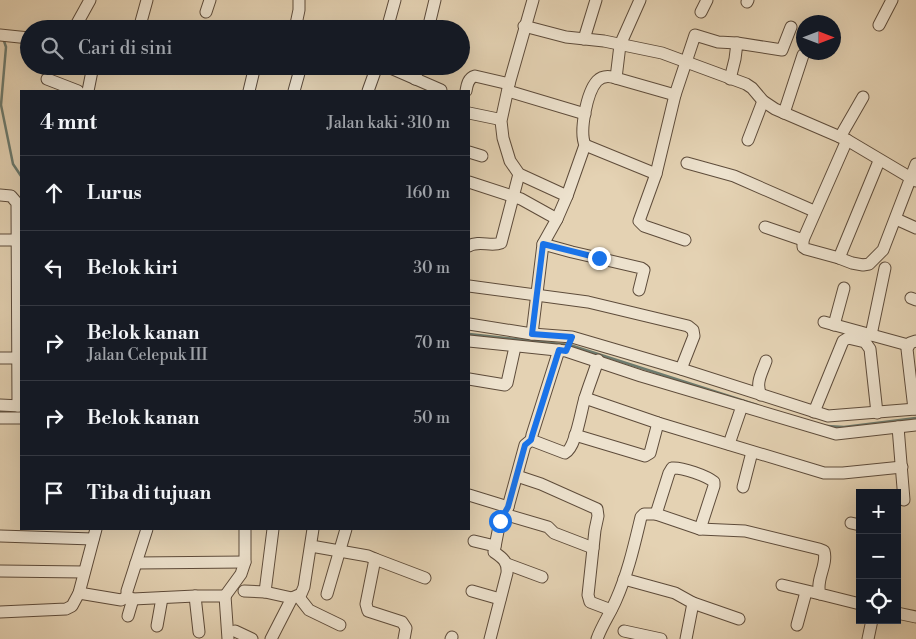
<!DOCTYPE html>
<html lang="id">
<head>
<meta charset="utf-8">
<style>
	body { margin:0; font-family:"Libre Bodoni",serif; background:#242831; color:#f1f3f6 }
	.controls { position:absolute; right:15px; bottom:15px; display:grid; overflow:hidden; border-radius:0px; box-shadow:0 5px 20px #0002 }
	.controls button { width:45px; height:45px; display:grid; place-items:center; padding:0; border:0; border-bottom:1px solid #363941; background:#171b24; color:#f1f3f6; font:25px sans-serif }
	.compass { position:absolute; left:796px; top:15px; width:45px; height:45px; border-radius:50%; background:#171b24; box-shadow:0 5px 20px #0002; rotate:90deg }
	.stop { position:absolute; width:15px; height:15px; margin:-11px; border:4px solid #1a73e8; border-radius:50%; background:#fff }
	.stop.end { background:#1a73e8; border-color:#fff; box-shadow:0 1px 5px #0008 }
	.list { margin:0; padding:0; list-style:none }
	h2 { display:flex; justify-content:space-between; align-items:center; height:65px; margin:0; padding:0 20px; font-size:21px }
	h2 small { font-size:16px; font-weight:400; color:#9ea1a6 }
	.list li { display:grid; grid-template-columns:32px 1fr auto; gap:15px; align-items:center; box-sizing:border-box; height:75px; padding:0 20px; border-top:1px solid #363941 }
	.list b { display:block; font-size:19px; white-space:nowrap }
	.list p { margin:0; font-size:16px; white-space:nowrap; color:#9ea1a6 }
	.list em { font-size:16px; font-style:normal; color:#9ea1a6 }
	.icon { flex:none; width:28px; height:28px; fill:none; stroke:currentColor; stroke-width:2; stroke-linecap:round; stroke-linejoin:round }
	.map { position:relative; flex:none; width:916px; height:639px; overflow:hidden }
	.search { position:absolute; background:#171b24; box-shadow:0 5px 20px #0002; left:20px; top:20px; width:450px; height:55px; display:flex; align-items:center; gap:12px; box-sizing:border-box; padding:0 18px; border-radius:28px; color:#9ea1a6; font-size:19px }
	.panel { position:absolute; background:#171b24; box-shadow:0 5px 20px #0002; left:20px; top:90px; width:450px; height:440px; border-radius:0px }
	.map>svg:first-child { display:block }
</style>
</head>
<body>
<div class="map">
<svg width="916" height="639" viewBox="0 0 916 639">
	<rect width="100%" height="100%" fill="#e4d2b3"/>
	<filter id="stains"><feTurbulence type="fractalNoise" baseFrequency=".004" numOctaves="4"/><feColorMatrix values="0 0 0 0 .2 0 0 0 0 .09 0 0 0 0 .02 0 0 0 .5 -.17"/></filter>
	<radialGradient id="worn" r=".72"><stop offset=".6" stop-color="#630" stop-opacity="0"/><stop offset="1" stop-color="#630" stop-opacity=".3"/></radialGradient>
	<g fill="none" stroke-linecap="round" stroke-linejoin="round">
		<g stroke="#6d7b6e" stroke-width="2.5">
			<path d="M3,38l3,9 -5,58 12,59 8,12"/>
			<path d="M469,334l101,11 187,60"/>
			<path d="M0,412h21"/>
			<path d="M827,426l17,1 72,-9"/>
		</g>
		<defs>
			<g id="minor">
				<path d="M747,2l1,-2"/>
				<path d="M206,12l4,-12"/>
				<path d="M701,12l6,-12"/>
				<path d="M879,25l13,-25"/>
				<path d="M524,26l42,11 38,4 58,12 84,31 6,4 11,13 12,8 72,31 69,41"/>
				<path d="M74,29l16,-29"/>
				<path d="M139,29l8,-29"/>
				<path d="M295,29l4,-19v-10"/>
				<path d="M387,29l8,-29"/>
				<path d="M428,29l7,-29"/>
				<path d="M0,35l29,3"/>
				<path d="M584,39l12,-39"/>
				<path d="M104,66l6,2"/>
				<path d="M386,66l55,24"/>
				<path d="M616,78l4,-33 20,-45"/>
				<path d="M47,79l31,12"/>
				<path d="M415,79l4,-13"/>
				<path d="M730,79l5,-20 2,-16 45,7 9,-23"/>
				<path d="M88,91l5,-25"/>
				<path d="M249,91l6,-25"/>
				<path d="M294,91l7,-25"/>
				<path d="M368,91l9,-25"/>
				<path d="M466,91c1,-6 2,-13 9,-15l34,8"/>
				<path d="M508,91l77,23"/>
				<path d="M469,113l29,6"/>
				<path d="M784,113l19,-58"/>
				<path d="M840,137l23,-40"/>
				<path d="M748,140l15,-39"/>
				<path d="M847,140l-44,100v7l3,2 33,9 13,5 11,2 6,-1 14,-14 33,-86"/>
				<path d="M585,145l71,29"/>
				<path d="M469,152l13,4"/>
				<path d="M687,163l47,13 80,35"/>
				<path d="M469,182l52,17 36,20"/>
				<path d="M0,195l11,1 6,7 1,203"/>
				<path d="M567,196l18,-51c-6,-14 2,-53 12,-64 4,-4 10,-5 15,-4l63,18"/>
				<path d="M896,219l20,9"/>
				<path d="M765,227l38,13"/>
				<path d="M0,240h21"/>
				<path d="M685,240l-41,-14 -5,-5 17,-47 19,-79 20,-60 23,7 19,1"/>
				<path d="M543,244l29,8 69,16 3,2 -5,20"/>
				<path d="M469,246c10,-6 22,1 32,-3l18,-69"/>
				<path d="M839,258l40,-97"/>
				<path d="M469,286l119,16 100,24 5,4 1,6 -13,33"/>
				<path d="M911,298l5,2"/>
				<path d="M824,322l84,23"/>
				<path d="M469,324l63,10 40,3 109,32 147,47 88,-7"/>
				<path d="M834,325l10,-37"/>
				<path d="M532,334l11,-90 14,-25 10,-23 -48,-22 -9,-13 -7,-23 -2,-17 8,-37 24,-84"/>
				<path d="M871,335l14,-67"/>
				<path d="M469,341l97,10 75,25 195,58 80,-9"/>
				<path d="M0,358h17"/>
				<path d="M469,379l36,6 2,-2 8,-36"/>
				<path d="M761,395c-6,-12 1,-22 5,-34"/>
				<path d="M585,398l73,25 166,50h19l59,-6"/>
				<path d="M0,405l21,1"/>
				<path d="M914,409l-7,-60 3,-6 6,-2"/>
				<path d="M814,412l29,-71 5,-3 17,4 5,7 7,64"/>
				<path d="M0,418h21"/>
				<path d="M898,427l6,73"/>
				<path d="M575,435l70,21 5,-3 8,-30"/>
				<path d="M531,440l34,13c11,-5 16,-43 20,-55 4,-13 9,-25 13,-38"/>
				<path d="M729,444l13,-38"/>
				<path d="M517,476l24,8 56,25 1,7 -3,14 -7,65 2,7 21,8"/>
				<path d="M743,487l9,-35"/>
				<path d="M469,495l39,12"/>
				<path d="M504,514l44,13 6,6 39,15"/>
				<path d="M656,514l13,-41 3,-5c10,-1 35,8 42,14v4l-14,43"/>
				<path d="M851,523l9,2"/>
				<path d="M0,536l93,3"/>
				<path d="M474,541l21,5"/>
				<path d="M311,546l57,10 7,3 -9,45 2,7 34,11 4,6 -2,11"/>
				<path d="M375,559l50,19"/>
				<path d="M136,563l109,-1"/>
				<path d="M507,564l35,13"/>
				<path d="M0,571l84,1"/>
				<path d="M624,579l51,14 18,10 -7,36"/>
				<path d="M782,585l38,9"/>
				<path d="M244,591l21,1 27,6 9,-4 3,-7 9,-58"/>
				<path d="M472,591l28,8"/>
				<path d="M265,592l8,-63"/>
				<path d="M79,593l42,7 6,-3"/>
				<path d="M327,594l19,-65"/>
				<path d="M195,596l4,36"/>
				<path d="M225,596l16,-22 4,-12v-33"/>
				<path d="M225,596l3,43"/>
				<path d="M298,596l11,14 31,15"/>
				<path d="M127,597l6,2 62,-3h30"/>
				<path d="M127,597v-6l20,-62"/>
				<path d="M693,603l46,16"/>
				<path d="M0,612l66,-3 6,-3 7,-13 17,-64"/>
				<path d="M897,613l19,4"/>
				<path d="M128,616l5,-17"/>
				<path d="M797,625l9,-33"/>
				<path d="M157,626l5,-28"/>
				<path d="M235,631l17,8"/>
				<path d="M624,631l37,8"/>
				<path d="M271,639l21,-41"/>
				<path d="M451,639l1,-2"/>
				<path d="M490,639l17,-66c1,-11 -4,-15 -13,-21l6,-31 8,-14 17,-62 6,-5 1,-5 27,-85"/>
				<path d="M597,639c5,-14 13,-25 19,-39 12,-27 18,-54 25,-83l3,-3h12l44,15 45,2 74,18 5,2c4,14 -9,29 -4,43l40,10"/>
				<path d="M868,639l4,-19"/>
			</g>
		</defs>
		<use href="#minor" stroke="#5e4c3b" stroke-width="13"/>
		<use href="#minor" stroke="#ede2ce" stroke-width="11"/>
	</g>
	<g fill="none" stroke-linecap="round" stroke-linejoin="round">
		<path stroke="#1a73e8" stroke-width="6" d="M500,521l8,-14 17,-62 6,-5 1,-4 27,-86 7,1 6,-14 -40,-3 11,-90 56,14"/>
	</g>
	<rect width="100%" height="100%" filter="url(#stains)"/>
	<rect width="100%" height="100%" fill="url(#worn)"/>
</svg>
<div class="controls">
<button>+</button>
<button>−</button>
<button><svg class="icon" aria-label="locate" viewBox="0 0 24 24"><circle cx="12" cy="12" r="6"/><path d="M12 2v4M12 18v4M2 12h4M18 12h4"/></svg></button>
</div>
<svg class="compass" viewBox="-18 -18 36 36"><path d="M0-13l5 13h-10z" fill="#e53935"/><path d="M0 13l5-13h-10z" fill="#9ea1a6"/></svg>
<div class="stop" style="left:500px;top:521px"></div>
<div class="stop end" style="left:599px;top:258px"></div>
<div class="search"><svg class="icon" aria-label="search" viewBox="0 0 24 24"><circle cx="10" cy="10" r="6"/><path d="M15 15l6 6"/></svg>Cari di sini</div>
<section class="panel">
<h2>4 mnt<small>Jalan kaki · 310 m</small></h2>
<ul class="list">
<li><svg class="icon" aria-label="ahead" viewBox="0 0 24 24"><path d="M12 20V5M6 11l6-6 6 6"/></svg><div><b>Lurus</b></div><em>160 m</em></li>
<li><svg class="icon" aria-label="left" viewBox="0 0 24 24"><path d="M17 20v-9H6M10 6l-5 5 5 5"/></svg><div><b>Belok kiri</b></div><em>30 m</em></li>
<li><svg class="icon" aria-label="right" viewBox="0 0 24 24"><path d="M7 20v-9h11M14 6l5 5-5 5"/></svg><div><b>Belok kanan</b><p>Jalan Celepuk III</p></div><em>70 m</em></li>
<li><svg class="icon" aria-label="right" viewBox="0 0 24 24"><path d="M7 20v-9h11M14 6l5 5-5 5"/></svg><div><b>Belok kanan</b></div><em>50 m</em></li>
<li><svg class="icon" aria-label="arrive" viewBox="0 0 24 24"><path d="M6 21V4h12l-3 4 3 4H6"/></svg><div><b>Tiba di tujuan</b></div></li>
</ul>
</section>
</div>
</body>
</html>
